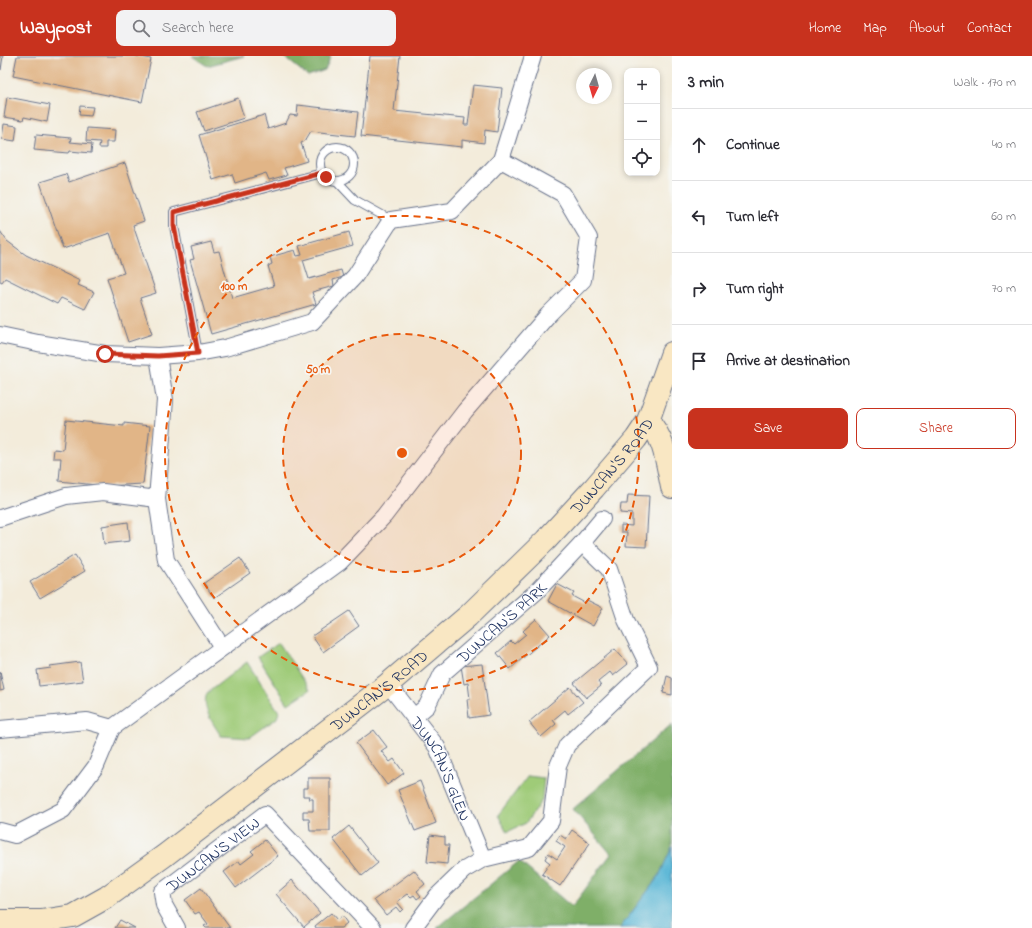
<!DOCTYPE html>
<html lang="en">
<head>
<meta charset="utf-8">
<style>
	body { margin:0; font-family:"Indie Flower",sans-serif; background:#f2f2f3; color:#2b2b33 }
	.controls { position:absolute; right:12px; top:12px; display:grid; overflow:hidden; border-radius:8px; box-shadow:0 2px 6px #0003 }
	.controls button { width:36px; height:36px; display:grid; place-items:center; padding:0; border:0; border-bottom:1px solid #e1e1e2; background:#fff; color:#2b2b33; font:20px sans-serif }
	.compass { position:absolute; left:576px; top:12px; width:36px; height:36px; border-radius:50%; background:#fff; box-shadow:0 2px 6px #0003; rotate:185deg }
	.stop { position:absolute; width:12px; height:12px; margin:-9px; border:3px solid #c8321e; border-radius:50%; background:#fff }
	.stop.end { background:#c8321e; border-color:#fff; box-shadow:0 1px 4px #0008 }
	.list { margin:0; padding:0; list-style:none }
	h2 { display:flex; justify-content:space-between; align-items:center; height:52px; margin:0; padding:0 16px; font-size:17px }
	h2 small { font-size:13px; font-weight:400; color:#7c7c81 }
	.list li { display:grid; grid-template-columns:26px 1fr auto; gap:12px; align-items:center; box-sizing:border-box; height:72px; padding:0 16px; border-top:1px solid #e1e1e2 }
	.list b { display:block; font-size:15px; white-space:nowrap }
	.list em { font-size:13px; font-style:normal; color:#7c7c81 }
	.actions { display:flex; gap:8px; padding:12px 16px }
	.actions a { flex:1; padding:9px 0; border:1px solid #c8321e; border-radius:8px; text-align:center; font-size:14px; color:#c8321e }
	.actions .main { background:#c8321e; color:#fff }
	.icon { flex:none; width:22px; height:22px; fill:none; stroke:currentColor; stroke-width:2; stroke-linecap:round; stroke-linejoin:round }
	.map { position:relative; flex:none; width:672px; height:872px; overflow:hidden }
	header { display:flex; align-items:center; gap:24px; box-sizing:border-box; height:56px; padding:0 20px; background:#c8321e; color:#fff }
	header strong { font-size:19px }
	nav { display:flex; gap:22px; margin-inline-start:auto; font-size:14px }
	.search { width:280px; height:36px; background:#f2f2f3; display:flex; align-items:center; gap:10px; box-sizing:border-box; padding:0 14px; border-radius:8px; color:#7c7c81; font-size:15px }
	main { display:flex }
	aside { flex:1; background:#fff }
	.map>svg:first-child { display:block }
</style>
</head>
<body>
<header>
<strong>Waypost</strong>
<div class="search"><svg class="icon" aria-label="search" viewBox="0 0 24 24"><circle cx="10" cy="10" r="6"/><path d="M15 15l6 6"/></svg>Search here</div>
<nav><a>Home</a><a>Map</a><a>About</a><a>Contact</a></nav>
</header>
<main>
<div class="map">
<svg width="672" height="872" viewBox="0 0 672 872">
	<rect width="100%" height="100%" fill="#f6f6f2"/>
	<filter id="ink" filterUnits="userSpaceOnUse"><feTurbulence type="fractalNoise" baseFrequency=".025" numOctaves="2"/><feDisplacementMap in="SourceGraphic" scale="8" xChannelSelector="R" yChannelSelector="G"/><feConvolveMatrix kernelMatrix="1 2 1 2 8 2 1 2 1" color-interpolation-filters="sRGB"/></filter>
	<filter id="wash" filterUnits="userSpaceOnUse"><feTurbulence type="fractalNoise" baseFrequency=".012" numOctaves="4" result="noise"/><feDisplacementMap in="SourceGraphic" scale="16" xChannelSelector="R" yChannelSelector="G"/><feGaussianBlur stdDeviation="0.9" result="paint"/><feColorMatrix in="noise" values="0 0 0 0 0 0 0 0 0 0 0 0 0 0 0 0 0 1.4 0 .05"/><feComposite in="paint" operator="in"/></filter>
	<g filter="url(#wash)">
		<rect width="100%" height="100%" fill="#f3ecdb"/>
		<g fill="#9fcb78" stroke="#5d7d6b">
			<path d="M279,587l31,47 -22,14 -30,-47z"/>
			<path d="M247,606l32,50 -2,6 -28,20 -28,-2c-8,-13 -20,-28 -14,-43z"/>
			<path d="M528,720l16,2 -2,22 -16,23 -19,9 -9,-17z"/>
		</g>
		<g fill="#7faf68" stroke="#4d6f63">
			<path d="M192,0h52l-37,10z"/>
			<path d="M283,0h48l-6,14 -17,6z"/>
			<path d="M672,668v123l-13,29 -39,52h-183l82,-67 53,46 39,-53 -38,-45z"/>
		</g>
		<path fill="#57b5d5" stroke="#39729a" d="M672,791v81h-52l39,-52z"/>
		<g id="blocks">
			<g fill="#e1b587">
				<path d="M0,0h3l-2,14 -1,-1z"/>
				<path d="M17,0h119l15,3 -9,43 -129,-26z"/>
				<path d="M370,0h30l-6,55 71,7 -1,7h4l5,-40 29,3 -5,44 -12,-2 -1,13 -22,-3v7l-101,-11z"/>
				<path d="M7,41l43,8 -3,17 -23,-5 -1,3 -19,-3z"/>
				<path d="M238,42l6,20 -40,13 -7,-19z"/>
				<path d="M298,49l60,7 -3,24 -44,-5 -6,10 -4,2 6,18 -23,7 3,7 -18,5 -3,-7 -31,10 -3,-9 -19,6 -14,-45 65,-20 4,14 18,-6 4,-8 7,1z"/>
				<path d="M80,50l13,1 -2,9 -12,-1z"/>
				<path d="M4,68l13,2 -2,15 -13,-2z"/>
				<path d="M87,72l28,2 -1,12h-8v6h-7l1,-6 -14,-1z"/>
				<path d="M36,79l35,3 -1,4 22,2 -1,9 -21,-2 -1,2 -35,-3z"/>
				<path d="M125,107l19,58 -11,4 23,68 -16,5 12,36 -24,8 -21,-64 17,-5 -14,-40 -47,16 -23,-67 26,-8 3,8z"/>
				<path d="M0,175l7,10 19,14 54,26 -2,4 16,7 -9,17 -24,-11 -4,6 -52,-26 -3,4 -2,-1z"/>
				<path d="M349,176l4,14 -50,14 6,19 32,-9 2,7 -10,3 1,6 -22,6 4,12 -105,30 -21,-74 4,-1 -3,-12 20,-5 3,10 5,-1 13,47 42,-12 -6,-20 4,-2 -2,-7 25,-7 2,6 5,-1 -3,-9z"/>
				<path d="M66,364l58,6v-3l26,3 -7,58 -38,2 -46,-5 2,-23h-8l1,-9 9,1z"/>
				<path d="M628,439l21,1 -3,51 -20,-1 1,-14h-6v-7l11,1v-12l-12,-1 1,-9h6z"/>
				<path d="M128,466l2,19 -26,3 -2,-18z"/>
				<path d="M75,499l10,16 -45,27 -10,-16z"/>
				<path d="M240,502l10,15 -36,25 -10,-15z"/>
				<path d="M557,528l17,9 -2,3 13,7 2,-3 16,8 -10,18 -45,-25z"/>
				<path d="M349,555l10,15 -36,26 -11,-16z"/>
				<path d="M536,563l14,16 -40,34 -13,-16 14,-12 3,3 12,-10 -3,-3z"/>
				<path d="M615,593l13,15 -15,12 -3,-4 -12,10 3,4 -15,12 -12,-15z"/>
				<path d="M80,606l3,19 -44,5 -2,-16 14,-2 -1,-2z"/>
				<path d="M482,608l7,51 -20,3 -2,-19h3l-2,-16 -4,1 -3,-18z"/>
				<path d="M0,616l4,18 -4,1z"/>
				<path d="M667,620l5,2v17l-9,-2z"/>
				<path d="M570,631l13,15 -15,12 -3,-4 -12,10 3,4 -15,13 -12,-15z"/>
				<path d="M374,674l13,17 -6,4 9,11 4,-3 10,14 -17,12 -31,-42z"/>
				<path d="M308,722h22v53h-20l-1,-12h-6v-8h10v-12h-4l1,-3h-7v-8h5z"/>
				<path d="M420,725l16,42 -21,8 -17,-41z"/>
				<path d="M349,770l29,37 -16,13 -29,-37z"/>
				<path d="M572,774l18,13 -30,43 -18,-12 8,-11 -5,-4 3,-6 9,6 8,-12 -9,-6 4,-6 6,4z"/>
				<path d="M430,779l15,2v8h4l-2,19 -20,-2z"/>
				<path d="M265,784l13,16 -42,32 -12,-16 15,-11 2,3 13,-10 -3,-3z"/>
				<path d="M414,814l11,14 -8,7 4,5 -4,3 -3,-4 -3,2 -3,-3 -11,8 6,7 -3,3 -4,-5 -10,8 -12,-15z"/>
				<path d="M292,824l28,33 -16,14 -28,-33z"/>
				<path d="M201,832l15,21 14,19h-24l-2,-2 4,-2 -9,-12 -4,2 -10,-14z"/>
				<path d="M331,857l6,7 5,-4 5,7 -6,5h-25l-1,-2z"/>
				<path d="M120,864l15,8h-20z"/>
			</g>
		</g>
	</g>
	<g filter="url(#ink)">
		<use href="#blocks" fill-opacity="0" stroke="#67718a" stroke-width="1"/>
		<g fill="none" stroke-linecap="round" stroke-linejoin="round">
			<defs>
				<g id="lane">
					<circle cx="337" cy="108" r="17"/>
					<path d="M337,125l18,19 36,20"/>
					<path d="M198,297l-24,-127v-14l148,-39"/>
				</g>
				<g id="street">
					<path d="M0,279l38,8 67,11 53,2 40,-3 27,-5 87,-26 43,-46 36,-56 61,-9 49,-51 32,-104"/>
					<path d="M158,300l7,44 -8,99 9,61 56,87"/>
					<path d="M0,462l66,-22 37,-4 54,7"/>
					<path id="s1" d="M388,628l49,63 46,112"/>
					<path id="s2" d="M414,661l13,-11 15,-32 94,-82 46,-49 20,-24"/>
					<path d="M0,673l87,-8 25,7"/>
					<path d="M0,775l15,4 48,-25 33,-44 16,-38 228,-166 44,-46 81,-105 83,-96 35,-35 6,-42 -26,-44 -62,-34"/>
					<path id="s3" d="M177,872l-13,-23 -2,-13 103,-78 108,114"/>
					<path d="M413,872l24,-32 27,-26 19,-11 46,-11 22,-27 7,-55 9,-21 82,-78 -23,-47 -17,-51 -27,-26"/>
				</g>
				<g id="secondary">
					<path d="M648,365c17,17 19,44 24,66"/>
					<path id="s4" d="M0,865h41l32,-5 34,-19 57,-41 224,-172 80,-68 78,-76 48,-52 42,-49 12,-18 24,-68"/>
				</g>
			</defs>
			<use href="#lane" stroke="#67718a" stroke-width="10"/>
			<use href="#street" stroke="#67718a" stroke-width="18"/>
			<use href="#secondary" stroke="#67718a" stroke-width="24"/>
			<use href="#lane" stroke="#fff" stroke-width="8"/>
			<use href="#street" stroke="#fff" stroke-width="16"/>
			<use href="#secondary" stroke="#f9e7c3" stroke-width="22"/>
		</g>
	</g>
	<g fill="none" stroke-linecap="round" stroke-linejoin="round" filter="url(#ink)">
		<path stroke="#c8321e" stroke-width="5" d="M105,298l53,2 40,-3 -24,-127v-14l148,-39 4,4"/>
	</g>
	<circle cx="402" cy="397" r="119" fill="#e8590c" fill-opacity=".12"/>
	<g fill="none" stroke="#e8590c" stroke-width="2" stroke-dasharray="7 5">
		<circle cx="402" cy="397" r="119"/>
		<circle cx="402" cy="397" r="237"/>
	</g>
	<g text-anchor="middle" stroke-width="3.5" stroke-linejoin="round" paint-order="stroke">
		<g font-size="16" fill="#1b2f5e" stroke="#f6f6f2">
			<text dy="6" stroke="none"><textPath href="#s4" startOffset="778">DUNCAN'S ROAD</textPath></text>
			<text dy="6" stroke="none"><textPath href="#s2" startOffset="131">DUNCAN'S PARK</textPath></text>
			<text dy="6" stroke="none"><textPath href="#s4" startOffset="454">DUNCAN'S ROAD</textPath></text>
			<text dy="6" stroke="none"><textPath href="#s1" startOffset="101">DUNCAN'S GLEN</textPath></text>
			<text dy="6" stroke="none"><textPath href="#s3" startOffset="103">DUNCAN'S VIEW</textPath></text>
		</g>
	</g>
	<circle cx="402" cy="397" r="6" fill="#e8590c" stroke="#f6f6f2" stroke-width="2"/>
	<g font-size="12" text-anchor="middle" font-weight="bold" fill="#e8590c" stroke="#f6f6f2" stroke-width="3.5" stroke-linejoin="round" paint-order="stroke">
		<text x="234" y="234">100 m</text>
		<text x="318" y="317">50 m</text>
	</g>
</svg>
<div class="controls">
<button>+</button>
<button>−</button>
<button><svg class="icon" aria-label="locate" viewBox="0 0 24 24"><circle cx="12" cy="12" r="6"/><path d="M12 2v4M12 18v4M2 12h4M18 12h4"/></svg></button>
</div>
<svg class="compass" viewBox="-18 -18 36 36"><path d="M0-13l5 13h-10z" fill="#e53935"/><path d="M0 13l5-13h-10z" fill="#7c7c81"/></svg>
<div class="stop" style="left:105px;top:298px"></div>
<div class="stop end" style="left:326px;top:121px"></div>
</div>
<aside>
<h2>3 min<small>Walk · 170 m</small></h2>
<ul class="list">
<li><svg class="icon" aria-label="ahead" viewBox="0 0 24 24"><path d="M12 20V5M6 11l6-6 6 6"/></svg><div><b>Continue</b></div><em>40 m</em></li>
<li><svg class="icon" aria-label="left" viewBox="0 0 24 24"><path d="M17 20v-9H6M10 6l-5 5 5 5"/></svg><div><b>Turn left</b></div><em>60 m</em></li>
<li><svg class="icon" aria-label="right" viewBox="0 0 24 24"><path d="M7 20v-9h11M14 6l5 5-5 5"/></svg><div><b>Turn right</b></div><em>70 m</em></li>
<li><svg class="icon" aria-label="arrive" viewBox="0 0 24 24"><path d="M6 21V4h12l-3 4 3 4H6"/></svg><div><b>Arrive at destination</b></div></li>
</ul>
<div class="actions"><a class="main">Save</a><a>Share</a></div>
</aside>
</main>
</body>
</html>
